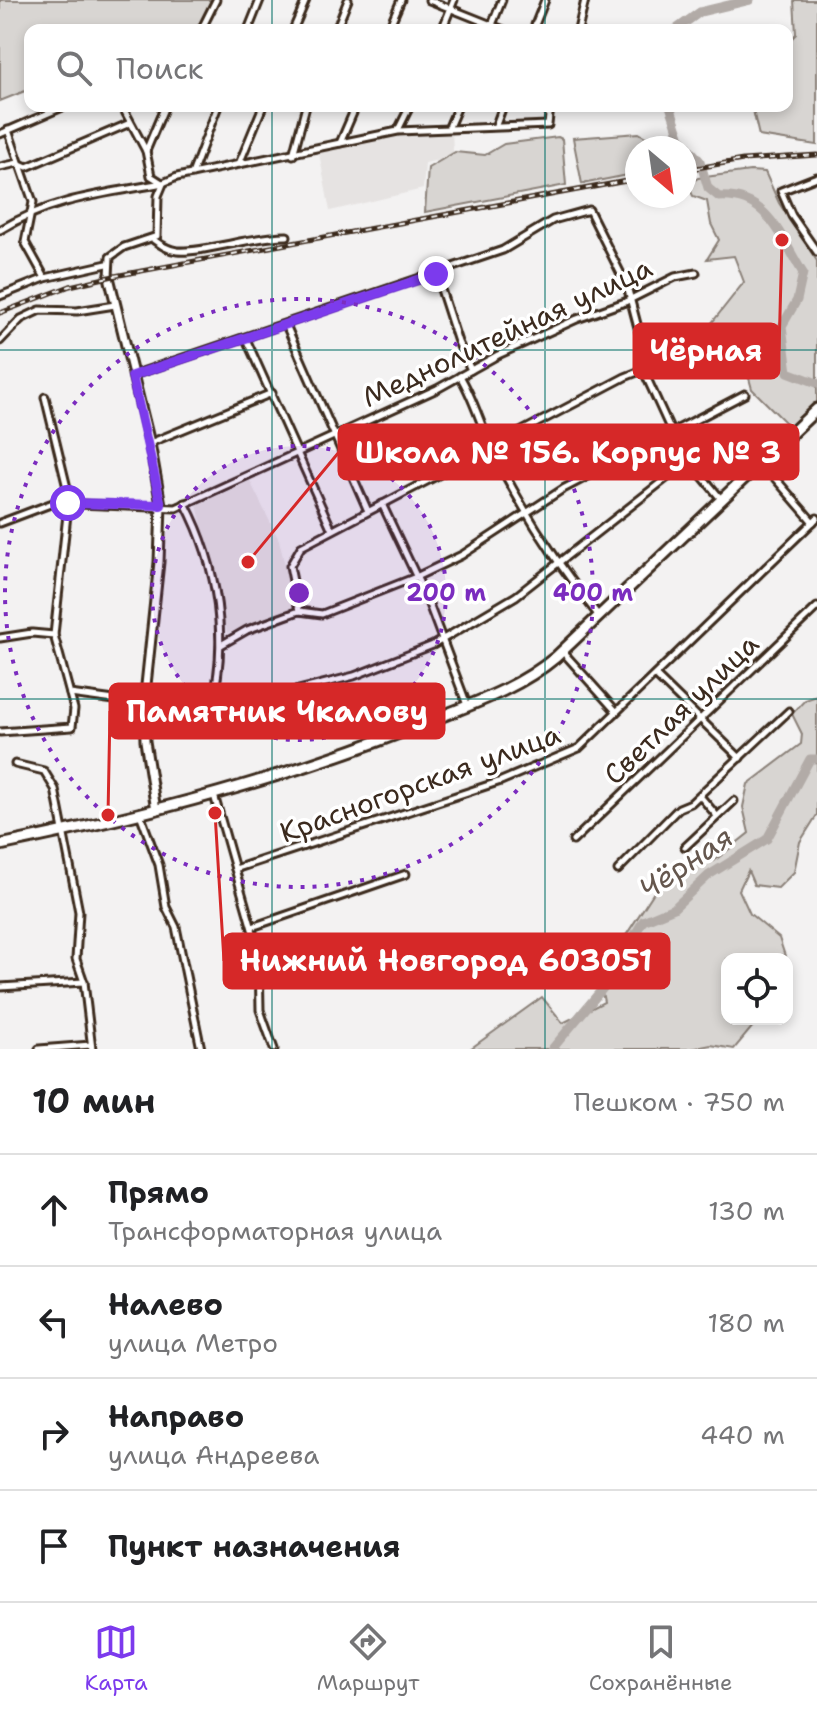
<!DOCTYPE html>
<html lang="ru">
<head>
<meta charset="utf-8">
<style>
	body { margin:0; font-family:"Shantell Sans",sans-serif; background:#f2f2f2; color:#202124 }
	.controls { position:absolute; right:24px; bottom:24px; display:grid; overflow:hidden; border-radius:16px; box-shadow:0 4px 12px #0003 }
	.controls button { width:72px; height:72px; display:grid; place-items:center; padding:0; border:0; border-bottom:2px solid #e0e0e0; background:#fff; color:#202124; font:40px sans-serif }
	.compass { position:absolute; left:625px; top:136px; width:72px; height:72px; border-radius:50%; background:#fff; box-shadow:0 4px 12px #0003; rotate:151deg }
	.stop { position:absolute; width:24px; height:24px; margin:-18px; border:6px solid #7c3aed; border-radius:50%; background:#fff }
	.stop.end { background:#7c3aed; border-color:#fff; box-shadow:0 2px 8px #0008 }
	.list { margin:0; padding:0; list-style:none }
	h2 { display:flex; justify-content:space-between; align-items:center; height:104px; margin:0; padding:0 32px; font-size:34px }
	h2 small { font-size:26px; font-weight:400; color:#757577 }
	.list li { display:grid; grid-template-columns:52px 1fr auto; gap:24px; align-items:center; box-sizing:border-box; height:112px; padding:0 32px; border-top:2px solid #e0e0e0 }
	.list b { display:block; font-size:30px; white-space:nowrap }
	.list p { margin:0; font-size:26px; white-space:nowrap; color:#757577 }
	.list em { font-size:26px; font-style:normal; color:#757577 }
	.icon { flex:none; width:44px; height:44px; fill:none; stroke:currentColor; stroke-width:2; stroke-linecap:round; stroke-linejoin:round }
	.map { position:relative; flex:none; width:817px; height:1049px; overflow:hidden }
	.search { position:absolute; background:#fff; box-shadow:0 4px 12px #0003; left:24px; right:24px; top:24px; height:88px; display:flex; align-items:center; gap:20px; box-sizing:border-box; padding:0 28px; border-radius:16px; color:#757577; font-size:30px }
	.sheet { height:552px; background:#fff }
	nav { display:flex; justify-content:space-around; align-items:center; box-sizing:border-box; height:112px; border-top:2px solid #e0e0e0; background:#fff; font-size:22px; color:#757577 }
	nav a { display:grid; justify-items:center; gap:4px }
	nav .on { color:#7c3aed }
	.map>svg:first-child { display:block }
</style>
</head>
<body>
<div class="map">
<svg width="817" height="1049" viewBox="0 0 817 1049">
	<rect width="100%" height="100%" fill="#f3f2f2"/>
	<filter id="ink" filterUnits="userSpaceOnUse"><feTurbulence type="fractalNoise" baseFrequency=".0125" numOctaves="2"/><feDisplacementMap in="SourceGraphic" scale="16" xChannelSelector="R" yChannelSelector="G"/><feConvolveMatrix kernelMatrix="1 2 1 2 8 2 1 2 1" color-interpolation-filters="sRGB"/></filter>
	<g filter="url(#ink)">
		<g fill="#e6e3e2">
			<path d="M426,129l26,1 1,21 -1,6 -27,6 -2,26 -93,22 -11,-58z"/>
			<path d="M250,481l29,59 16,69 -68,24 -30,-128z"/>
		</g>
		<g fill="#d8d5d2" stroke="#8a8078" stroke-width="2">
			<path d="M0,0h216l-14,30h-172v59l-30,12z"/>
			<path d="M794,0h23v145l-58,-9 -7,-30h35v-63l9,-9z"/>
			<path d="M639,133l13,8 3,7h-18v22l-4,4 -51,10 -9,-46z"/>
			<path d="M558,137l4,2 4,46 -141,27 3,-44 27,-16 30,3 19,-11z"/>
			<path d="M750,171l15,1 14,31 38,58v144l-27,22 -38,-38 -5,-18 -23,-3 -21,-34 41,-52 -10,-26 -27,3 12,-19 -8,-16 -4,-23 -14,-5 -5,-11 10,-7z"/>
			<path d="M817,696v119l-17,27 -6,30 -16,16 -24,-3 -6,-14 -9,19 11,24 29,24 7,21h-59v60h32l-25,30 -23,-4 -20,4h-221l72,-52 21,26 41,-21 -5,-25 59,-91 30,-25h26l35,-28 -6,-26 5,-23 53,-40 1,-10 -10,-20 13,-14z"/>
		</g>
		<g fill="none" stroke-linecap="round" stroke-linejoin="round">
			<g stroke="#b2aba7" stroke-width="9">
				<path d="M675,30l25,-18 50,-12"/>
				<path d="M670,106l11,33 19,22 8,27 11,9c49,-3 61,39 84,76l-6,27 -15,26 6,46 29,11"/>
				<path d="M552,1049l52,-62 39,-66 31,-13 35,-33 58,-36 43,-80h7"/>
			</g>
			<defs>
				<g id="minor">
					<path d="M429,0l75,30"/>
					<path d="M201,30l15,-30"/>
					<path d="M248,30l12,-30"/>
					<path d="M293,30l13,-30"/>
					<path d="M336,30l12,-30"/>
					<path d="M388,30l13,-30"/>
					<path d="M442,30l12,-30"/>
					<path d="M490,30l12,-30"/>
					<path d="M533,30l12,-30"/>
					<path d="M578,30l7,-30"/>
					<path d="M122,106l24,45 5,25 11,7"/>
					<path d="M496,125l7,-19"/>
					<path d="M449,127l9,-21"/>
					<path d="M8,130l25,72 -8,40 20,36"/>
					<path d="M398,130l12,-24"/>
					<path d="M0,134l65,-28"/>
					<path d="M340,143l16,-37"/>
					<path d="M146,151l19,-45"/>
					<path d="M293,155l13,-49"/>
					<path d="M239,164l24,-58"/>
					<path d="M0,167l18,-4 9,4 103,-44"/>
					<path d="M192,174l26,-68"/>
					<path d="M817,177l-36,14 11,25 25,36"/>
					<path d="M0,230c53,-32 103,-36 163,-47l14,-6 221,-46 150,-6 2,-19"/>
					<path d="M154,240c7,5 14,10 23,11 28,2 74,-15 110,-15"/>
					<path d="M436,274l22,68 13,28"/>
					<path d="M109,277l1,-20 14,-10 33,-11 1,-40 5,-12"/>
					<path d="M0,296l45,-18 62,-14"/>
					<path d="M286,325l82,186"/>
					<path d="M246,339l86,191"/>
					<path d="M0,341l21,-22 19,-9 37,1 38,-6"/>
					<path d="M133,375l370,-125 50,-30 36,-10 38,76 16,61 2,27 34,74 42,51"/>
					<path d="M460,376c14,23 20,48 32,73 28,58 66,116 106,166"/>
					<path d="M150,443l122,-50"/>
					<path d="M761,462l52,60"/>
					<path d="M185,503c33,63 45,139 25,208"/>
					<path d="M382,504l45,95 40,106"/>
					<path d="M0,523l53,-20 123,5 261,-119 61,-34 79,-36 48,-17 50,-25 21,-4"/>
					<path d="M299,611l-9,-45 11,-19 324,-170 68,-27"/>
					<path d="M0,638l32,-5 22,2"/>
					<path d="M221,645l26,-15 52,-19 23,3 94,-37 46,-22 101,-66 182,-95"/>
					<path d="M562,651l53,59"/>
					<path d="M655,675l85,83"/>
					<path d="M70,694l74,10"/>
					<path d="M144,717h46l41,-10 123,-31 79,-31 83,-49 171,-134"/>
					<path d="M0,732l72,-5 2,-18 -20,-74 15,-139 -24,-99"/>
					<path d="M15,764l29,7 11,18 24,123 -3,47 8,23 8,67"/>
					<path d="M214,795l40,141 5,20 1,54 14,39"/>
					<path d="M700,796l17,20"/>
					<path d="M140,814l19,51 7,42 10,20 25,122"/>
					<path d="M573,841l244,-234"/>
					<path d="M685,847l49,-46"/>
					<path d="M235,869l266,-88 78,-33 238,-230"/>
					<path d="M618,870l61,-62 12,-5 98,-92"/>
					<path d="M252,927l154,-53"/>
					<path d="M0,987l84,-5"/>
					<path d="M39,1049l52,-4"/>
				</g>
				<path id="tertiary" d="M109,277l41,166 11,62 -2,57 -15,142 1,37 11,69"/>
				<path id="primary" d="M0,845c147,-30 292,-68 432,-125 43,-17 87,-32 124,-63l261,-248"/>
			</defs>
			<use href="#minor" stroke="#3b2a1e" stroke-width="11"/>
			<use href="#tertiary" stroke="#3b2a1e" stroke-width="13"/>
			<use href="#primary" stroke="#3b2a1e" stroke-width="15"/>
			<use href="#minor" stroke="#fff" stroke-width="5"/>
			<use href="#tertiary" stroke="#fff" stroke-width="7"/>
			<use href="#primary" stroke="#fff" stroke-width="9"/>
			<defs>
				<g id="rail">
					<path d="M685,170l58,-10 74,-5"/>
					<path d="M0,313l70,-27 39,-9 528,-98"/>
				</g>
			</defs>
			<use href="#rail" stroke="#3b2a1e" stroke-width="5"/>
			<use href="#rail" stroke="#fff" stroke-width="2" stroke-dasharray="6" stroke-linecap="butt"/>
		</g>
	</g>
	<g fill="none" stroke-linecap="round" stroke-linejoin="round" filter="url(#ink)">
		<path stroke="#7c3aed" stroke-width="10" d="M68,503l93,2 -29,-129 304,-102"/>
	</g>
	<path fill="none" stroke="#0f766e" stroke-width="2" stroke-opacity="0.55" d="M272,0v30M545,0v30M272,106v943M545,106v943M0,350h817M0,699h817"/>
	<circle cx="299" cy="593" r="147" fill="#7b2cbf" fill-opacity=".12"/>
	<g fill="none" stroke="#7b2cbf" stroke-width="4" stroke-dasharray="4 8">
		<circle cx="299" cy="593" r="147"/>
		<circle cx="299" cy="593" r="294"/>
	</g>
	<g text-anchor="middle" stroke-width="7" stroke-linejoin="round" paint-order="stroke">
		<g font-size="28" fill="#3b2a1e" stroke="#fff">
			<text transform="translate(507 332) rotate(-25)" y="10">Меднолитейная улица</text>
			<text transform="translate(681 709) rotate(-44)" y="10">Светлая улица</text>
			<text transform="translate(420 783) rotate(-20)" y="10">Красногорская улица</text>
		</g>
		<g font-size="30" font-style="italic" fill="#65574e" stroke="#fff">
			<text transform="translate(686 863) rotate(-34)" y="10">Чёрная</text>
		</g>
	</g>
	<circle cx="299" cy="593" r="12" fill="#7b2cbf" stroke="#fff" stroke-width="4"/>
	<g font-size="24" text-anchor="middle" font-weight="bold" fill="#7b2cbf" stroke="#fff" stroke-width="7" stroke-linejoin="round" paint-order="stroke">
		<text x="446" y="601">200 m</text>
		<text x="593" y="601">400 m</text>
	</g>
	<path fill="none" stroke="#d62828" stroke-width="3" d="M782 240L779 351M248 562L339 452M108 815L110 711M215 813L224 961"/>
	<g fill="#d62828" stroke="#fff" stroke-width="3">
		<circle cx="782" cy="240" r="8"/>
		<circle cx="248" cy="562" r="8"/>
		<circle cx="108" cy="815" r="8"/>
		<circle cx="215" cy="813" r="8"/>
	</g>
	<g fill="#d62828" stroke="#d62828" stroke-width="3">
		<rect x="634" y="324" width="145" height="54" rx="8"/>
		<rect x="339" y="425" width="459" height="54" rx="8"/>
		<rect x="110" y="684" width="334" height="54" rx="8"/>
		<rect x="224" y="934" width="445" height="54" rx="8"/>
	</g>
	<g font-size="30" text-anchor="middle" font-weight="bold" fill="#fff">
		<text x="706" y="361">Чёрная</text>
		<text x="568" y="463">Школа № 156. Корпус № 3</text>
		<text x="277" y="722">Памятник Чкалову</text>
		<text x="446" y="971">Нижний Новгород 603051</text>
	</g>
</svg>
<div class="controls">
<button><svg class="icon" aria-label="locate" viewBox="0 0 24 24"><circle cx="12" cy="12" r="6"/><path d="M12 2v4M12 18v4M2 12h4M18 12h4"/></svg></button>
</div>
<svg class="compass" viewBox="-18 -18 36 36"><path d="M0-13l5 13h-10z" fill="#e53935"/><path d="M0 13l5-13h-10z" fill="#757577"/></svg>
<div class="stop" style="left:68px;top:503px"></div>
<div class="stop end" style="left:436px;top:274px"></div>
<div class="search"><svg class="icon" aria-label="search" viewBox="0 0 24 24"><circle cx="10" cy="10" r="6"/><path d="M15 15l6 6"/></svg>Поиск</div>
</div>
<section class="sheet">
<h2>10 мин<small>Пешком · 750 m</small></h2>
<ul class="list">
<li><svg class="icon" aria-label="ahead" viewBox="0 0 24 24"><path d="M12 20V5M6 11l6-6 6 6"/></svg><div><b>Прямо</b><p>Трансформаторная улица</p></div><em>130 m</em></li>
<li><svg class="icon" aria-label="left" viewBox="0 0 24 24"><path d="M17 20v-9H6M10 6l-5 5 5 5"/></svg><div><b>Налево</b><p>улица Метро</p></div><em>180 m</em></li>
<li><svg class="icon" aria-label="right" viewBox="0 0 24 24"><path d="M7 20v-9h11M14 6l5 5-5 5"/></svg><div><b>Направо</b><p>улица Андреева</p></div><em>440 m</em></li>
<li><svg class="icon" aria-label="arrive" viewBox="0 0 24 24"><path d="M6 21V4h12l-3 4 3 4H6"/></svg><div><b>Пункт назначения</b></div></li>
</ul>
</section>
<nav>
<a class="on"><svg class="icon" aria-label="map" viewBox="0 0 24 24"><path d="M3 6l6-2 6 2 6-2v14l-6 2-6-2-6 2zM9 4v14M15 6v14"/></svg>Карта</a>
<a><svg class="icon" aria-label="directions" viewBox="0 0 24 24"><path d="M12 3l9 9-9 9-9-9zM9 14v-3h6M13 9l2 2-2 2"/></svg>Маршрут</a>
<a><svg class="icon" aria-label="saved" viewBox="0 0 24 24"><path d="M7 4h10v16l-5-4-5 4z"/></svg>Сохранённые</a>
</nav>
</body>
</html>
